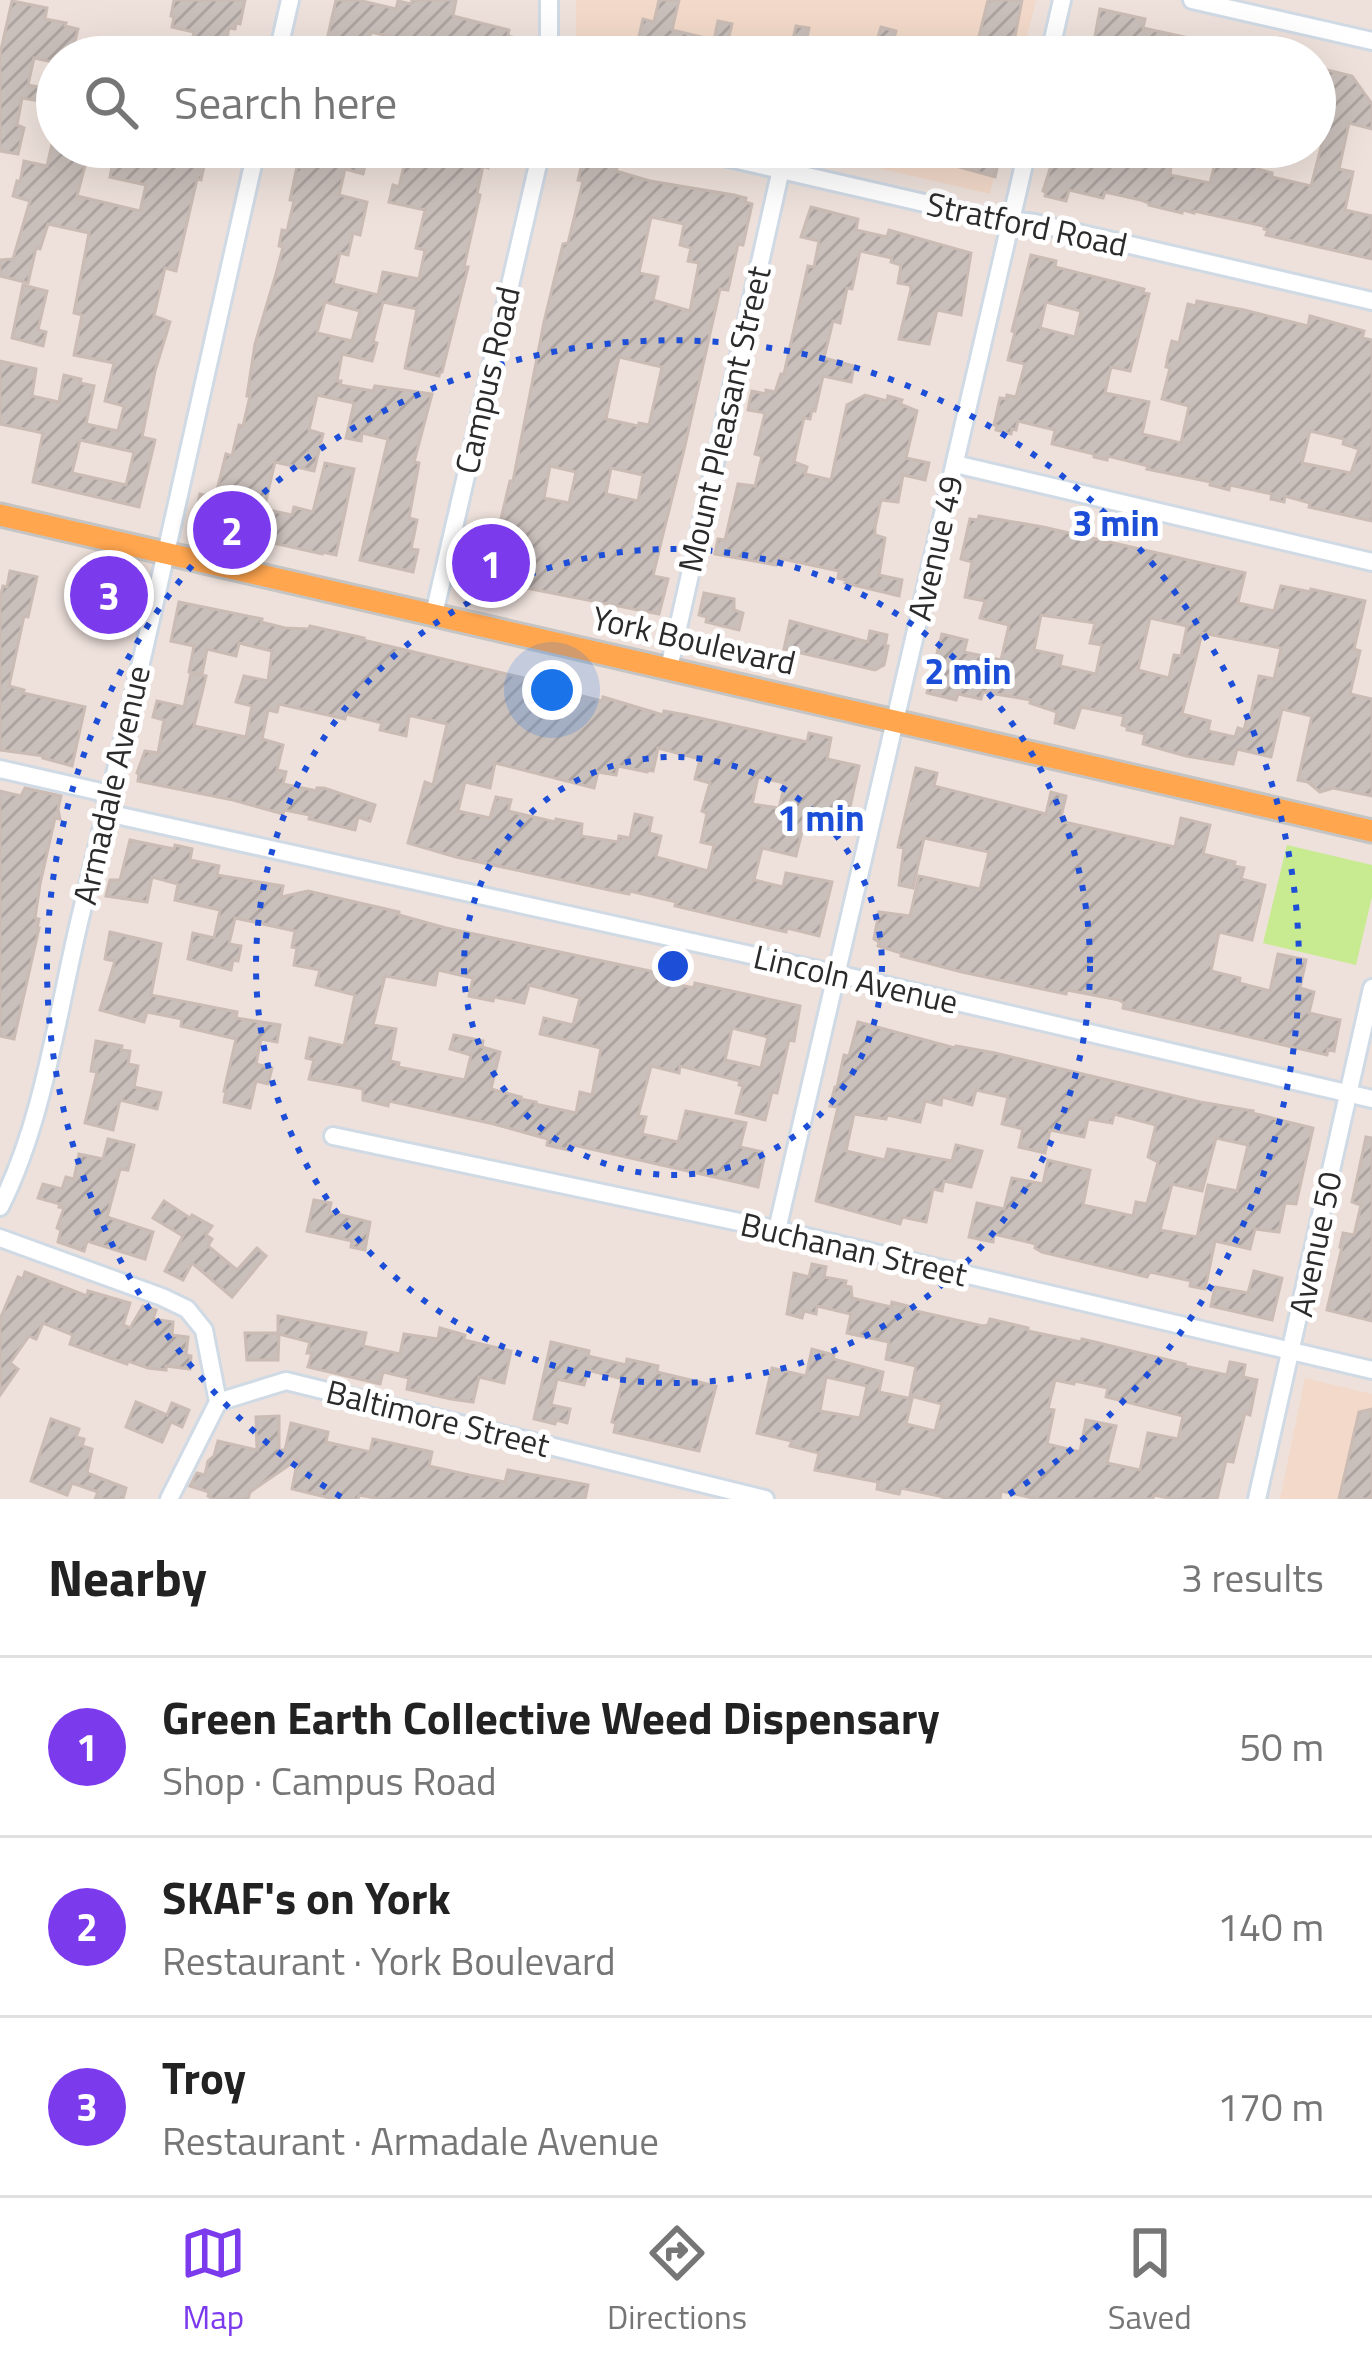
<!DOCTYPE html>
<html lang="en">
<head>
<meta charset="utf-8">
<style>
	body { margin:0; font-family:"Titillium Web",sans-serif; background:#f6f6f6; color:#222 }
	.you { position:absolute; left:552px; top:690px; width:42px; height:42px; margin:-30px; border:9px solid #fff; border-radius:50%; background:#1a73e8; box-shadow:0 0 0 18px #1a73e833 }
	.badge { display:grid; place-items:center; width:78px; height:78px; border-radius:50%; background:#7c3aed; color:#fff; font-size:39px; font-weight:700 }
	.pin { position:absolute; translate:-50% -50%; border:6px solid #fff; box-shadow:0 3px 12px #0006 }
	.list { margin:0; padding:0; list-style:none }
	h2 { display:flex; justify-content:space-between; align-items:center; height:156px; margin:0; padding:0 48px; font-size:51px }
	h2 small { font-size:39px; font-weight:400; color:#767676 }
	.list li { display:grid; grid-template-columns:78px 1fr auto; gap:36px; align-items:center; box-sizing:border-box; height:180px; padding:0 48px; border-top:3px solid #e0e0e0 }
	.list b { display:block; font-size:45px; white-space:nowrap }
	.list p { margin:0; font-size:39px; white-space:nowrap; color:#767676 }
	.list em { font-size:39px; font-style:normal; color:#767676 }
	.icon { flex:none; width:66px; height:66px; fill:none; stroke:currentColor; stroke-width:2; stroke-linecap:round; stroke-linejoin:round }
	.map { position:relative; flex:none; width:1372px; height:1499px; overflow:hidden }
	.search { position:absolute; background:#fff; box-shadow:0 12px 48px #0002; left:36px; right:36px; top:36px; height:132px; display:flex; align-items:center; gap:30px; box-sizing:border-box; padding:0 42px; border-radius:66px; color:#767676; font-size:45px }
	.sheet { height:696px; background:#fff }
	nav { display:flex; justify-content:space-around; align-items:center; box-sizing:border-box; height:168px; border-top:3px solid #e0e0e0; background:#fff; font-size:33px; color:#767676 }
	nav a { display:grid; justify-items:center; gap:6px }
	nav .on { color:#7c3aed }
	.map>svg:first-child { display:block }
</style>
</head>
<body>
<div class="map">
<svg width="1372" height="1499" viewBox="0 0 1372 1499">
	<defs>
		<pattern id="building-hatch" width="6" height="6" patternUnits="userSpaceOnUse" patternTransform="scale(3)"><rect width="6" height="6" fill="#c9bfbb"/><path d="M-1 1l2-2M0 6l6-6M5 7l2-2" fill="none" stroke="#ada4a1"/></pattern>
	</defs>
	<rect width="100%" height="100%" fill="#eee1db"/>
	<g fill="#f2d9c9">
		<path d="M576,0h460l-14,57h-446z"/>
		<path d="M788,147h213l-11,47z"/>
		<path d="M1305,1378l67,16v105h-92z"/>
	</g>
	<path fill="#c8eb91" d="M1287,845l85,20v32l-16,68 -93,-22z"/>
	<g fill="url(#building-hatch)" stroke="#cabcb4" stroke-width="3" fill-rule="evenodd">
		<path d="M174,0h71l-5,24 -4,-1 -1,6 -6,-1 -6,29h-35l6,-25 -22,-5 2,-11h-3z"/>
		<path d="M336,0h22l38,9 2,-8 13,3 1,-4h44l-3,16 56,14 -1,6 4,1 -4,14 -3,-1 -2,7h-18l1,-4 -54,-12 -3,16h-15l2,-14 -45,-11 -4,18 -3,-1 -2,8h-39z"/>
		<path d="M659,0h20l-7,30 42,10 4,-19 14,3 -4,17 20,4 -3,12h-111l9,-38 11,3z"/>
		<path d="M988,0h34l-11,57h-37z"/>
		<path d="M12,1l35,7 -2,11 21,4 -1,3 13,3 -7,28h-14v6l-23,-5 -6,27 15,3 -3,13 -18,-3 -5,27 7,3 -6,26 -18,-3v-97z"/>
		<path d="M1100,9l45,10 -2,9 105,23 -1,6h-156z"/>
		<path d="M796,26l13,2 -3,14 41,9 -1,6h-57z"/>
		<path d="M881,27l15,4 -2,7 16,6 -4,13h-34z"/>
		<path d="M1315,67l37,9 20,28v25l-23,-6 -10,46 14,3 -8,38 27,6v43l-106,-24 2,-5 -4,-1v-3l-70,-15v2l-11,-3 -1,3 -33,-8v-2l-8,-3 -36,-8 -2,6 -34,-8 -3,11 -21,-5 1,-4 -3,-1 10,-32 30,7 2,-7 30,7 4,-19h20l-1,4 34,8 -2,16 40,8 9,-36h26l-1,4 18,4 -4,14 14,4v4l39,9 16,-62 -12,-5z"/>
		<path d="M52,144l5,3h33l-13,49 63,15 6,-26 -36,-8 6,-30h92l-7,33 -4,-1 -21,92 -11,-3 -11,48 16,6 -15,49 -13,66 13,3 -16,67 -106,-25 10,-49 -43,-9v-63l36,8 -4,27 27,6 5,-27 17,4 -1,4 14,3 -8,38 32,7 6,-25 -19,-5 9,-38 -40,-8 8,-40 -8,-2 15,-80 -41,-9 -8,25 -4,-1 -8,35 -28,-7v-16l13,-1 17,-58 -17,-5 4,-15 3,1 4,-21 23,5zM80,440l54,12 -8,33 -54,-12z"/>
		<path d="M308,147h62l-7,27 -18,-5 -6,26 28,7 -7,33 -7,-2 -5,22 -8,-2 -7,31 45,11 5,-23 36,7 6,-29 -9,-2 9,-38 -36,-8 4,-17 6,2 8,-35 30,7 3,-12h38l13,5 -3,16 -5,-2 -6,28 3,1 -16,72h4l-26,105h-2l-1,4 -34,-8 12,-59 -34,-7 -10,40 4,1 -5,18 -30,-7 -5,27h4l-1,4 33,6 2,-5 57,8 -18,68 5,1 -10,55 8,2 -6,29 7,1 -5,22 -53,-12 28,-121 -26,-6 -1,8 -15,-3 8,-35 -37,-8 -8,35 14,4 -9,37 -39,-9 -11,47 28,6 2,-8 19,5 12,-49 29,6 -18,86 -14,-3v2l-129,-29 7,-31 15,4 11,-44 6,2 7,-31 4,1 7,-30h-3l8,-52 21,-70 7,-27 -4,-1 3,-16 5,1 7,-30 -4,-1 7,-33 7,1zM325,302l35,9 -8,30 -35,-8z"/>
		<path d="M933,147h69l-7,30 -65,-18z"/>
		<path d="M588,158l30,7 -2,6 34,10 84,14 12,3 -1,4 7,2 -9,41 -5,-1 -10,46 -8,-1 -36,161 -21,84 -10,42 15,3 -9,35 -159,-31 -3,12 -25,-6 13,-61 13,3 12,-50h3l31,-159 19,-78 5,-1 15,-62 -5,-1 5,-21 4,2zM651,217l33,7 -4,21 11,3 -3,13 11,2 -9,48 -37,-11 5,-23 -19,-4zM619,357l43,10 -13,58 -10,-2 -1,3 -32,-7zM550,466l26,6 -7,31 -25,-5zM611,468l32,7 -5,26 -32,-7z"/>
		<path d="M811,207l47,12 -2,11 31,7 2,-7 82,23 -10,62 -24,-5 -8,34 -30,-5 12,-50 -1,-4 -12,-2 3,-18 -10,-3 1,-4 -32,-7 -8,38 -5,-1 -7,35 -7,-2 -9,37 30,8 -3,16 -28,-6 -8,35 -3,-1 -2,9 -6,-1 -10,44 13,5 -2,7 26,6 16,-75 18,-10 22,6 1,-5 14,4 -2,4 17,7 -11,47 23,5 -4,17 -22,-5 -5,27 -17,-2 -6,27v8l10,3 -6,37 23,5 -3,16 -54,-13 1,-3 -8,-2 1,-7 -61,-13 -2,7 -61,-11 3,-15 7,1 13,-56 17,2 7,-30 -7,-2 10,-41 -17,-3 2,-11 2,-8 14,3v-4l9,2 6,-18h3l24,-108 6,1 5,-26 -18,-4z"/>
		<path d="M1031,255l25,6 -1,6 89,22 -1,4 6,1 -19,77 -19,-4 -6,26 44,9 -7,32 39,9 8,-37 -27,-7 8,-31 -4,-1 2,-11 4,-15 7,2 9,-39 8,2 1,-5 47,9 64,16 2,-10 54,15 -2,7 10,2v181l-63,-14 1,-4 -25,-7 -1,6 -13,-3 1,-5 -42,-9 -1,5 -19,-5 1,-3 -64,-13 1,-3 -40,-10 -1,4 -13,-3v-3l-42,-10 3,-14 -37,-9 -2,9 -4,-1 -1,5 -15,-4 1,-4 -3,-1 6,-27 6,1 1,-4 9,2 9,-33 -17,-4 7,-28 -3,-1zM1046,302l35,9 -6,26 -35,-9zM1310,431l34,8 -1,5 16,5 -8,24 -49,-10z"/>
		<path d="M23,285l24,6 -9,39 8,2 -3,14 -31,-8z"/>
		<path d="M979,516l64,11 202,46 -7,30 36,8 7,-25 30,6v-3l54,12 -11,48 6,2 -10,43 22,5v97l-39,-8 -13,4 -12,-10 -10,-2 14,-64 -30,-7 -11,48 -34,-8 -4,15 -47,-8 -43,-12 2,-10 -18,-4 1,-3 -6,-2 2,-9 -43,-9 -7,21 -19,-5 2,-11 -27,-9 1,-3 -48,-8 -2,7 -23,-5 -2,6 -29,-7 15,-59 25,6 -3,12 37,8 8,-35 -29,-7 5,-17 -20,-4 7,-35 -11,-3 9,-40 8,1zM1041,615l54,8 -5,20 12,2 -6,29 -36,-8 2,-10 -28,-6zM1150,618l37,8 -6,30 -7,-1 -5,23 -31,-8zM1202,633l79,15 -7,31 -15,-3 -9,42h-3l-3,12 -6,-2 -3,9 -27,-6 2,-10 -28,-7z"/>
		<path d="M10,571l27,6 -9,40 -4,-1 -15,70 15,4 -1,3 62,14 -13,59 -29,-8 1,-2 -44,-6v-152l3,-12 4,1z"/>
		<path d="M86,575l36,8 4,7 -7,33 -41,-10z"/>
		<path d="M704,593l30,6v11l9,3 -4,17 -33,-8 1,-5 -8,-2z"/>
		<path d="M179,602l83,17 -1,3 24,6 24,1 1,-3 54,12 -1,2 212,50 -1,4 28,7 1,-4 60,18 1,-4 22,4 121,27 2,-9 22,5 -4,21 32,7 -10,46 -11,-3 -4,14 -29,-4 -9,37 -34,-8 -8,32 29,7 3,-14 46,9 -13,54 -32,-8 -1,4 -111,-26 1,-4 -46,-11 -1,3 -15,-3 -158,-34 -48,-14 17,-61 8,3 14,-61 -35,-8h-3l-3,20 -26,-6 2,-7 -36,-9 -1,5 -66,-15 -2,8 -9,-2 -6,29 21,6 -6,25 9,2 -3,12 34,7v-3h7l51,17 -5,16 -12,-4 -3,13 -46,-11 1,-4 -26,-5 -1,4 -50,-14 -95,-19 1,-7 -2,-1 8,-22 13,2 6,-33 -11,-3 4,-16 27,6 7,-34 15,3 -12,50 52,11 6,-31 -16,-4 8,-26 24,5 4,-30 -33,-8 -3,13 -29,-7 -5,25 -13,-2 5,-26 -23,-5zM658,748l42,11 -5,20 15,4 -8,28 5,2 -6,29 13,3 -6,26 -52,-14 5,-21 -12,-3 3,-15 -17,-4 -5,24 -11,-2 -1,6 -37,-6 1,-12 -26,-5 -1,3 -47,-11 3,-11 -15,-3 -6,21 -32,-7 7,-29 25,6 5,-25 99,25 4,-16 18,3 2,-9 29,6v-2l6,1zM758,777l27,6 -6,25 -27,-4z"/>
		<path d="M790,621l78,21 2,-11 17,4 -2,11h3l-4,19 -9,5 -91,-21z"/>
		<path d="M916,768l21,5 -3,13 112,28 5,-22 15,4 -6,25 115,26 6,-29 29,7 -7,29 32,8 -1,4 10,2 -3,11 24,6 -13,55 -33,-8 -8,39 29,7 -1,5 31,8 8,-37 28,6 -6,28 14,4 -5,21 31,7 -6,31 -6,-2 -1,6 -204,-47 1,-5 -5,-3 -52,-10 -1,4 -104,-22 -61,-16v-3l-23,-7 1,-4 -5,-3 5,-27 31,4 9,-40 61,13 9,-37 -65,-14 -11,50 -14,-3 5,-37 -6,-1z"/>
		<path d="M25,788l36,8 -3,13 2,10 -5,-1 -15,66 -5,34 4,1 -2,9h2l-25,111 -14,-3v-245l21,5z"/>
		<path d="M130,840l44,9 1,-4 17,4 -2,11 29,6 -2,9 66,11 -2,11 27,-6 91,21v3l47,13 204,43 14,5 2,6 28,6 1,-5 105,23 -6,35 -5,-1 -12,53 -5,-1 -7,28 -29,-7 7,-27 -4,-1 1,-4 -60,-15 -1,7 -28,-7 -13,50 8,1 -4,17 36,8 8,-31 60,12 -6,24 22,5 -1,5 3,1 -6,29 -189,-43 -1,6 -21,-5 1,-6 -54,-15 -105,-23 -1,5 -25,-6v-11l-54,-10 5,-19 -8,-2 4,-20 34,8 11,-51 -39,-10 4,-15 -26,-5 3,-17 -5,-1 3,-16 -60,-13 -6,26 12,2 -3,15 -5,-1 -2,10 -43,-11 5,-26 21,5 6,-28 -45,-10 3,-16 -26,-7 -5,25 -41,-6 4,-16h10zM438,970l35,8 -4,18 24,5 1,-4 30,6 5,-18 51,13 -7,27 -29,-7 -4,16 61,14 -9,47 -12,-3 -4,21 -41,-9 1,-2 -16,-3 1,-2 -30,-8 9,-37 -18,-5 1,-6 -29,-6 -4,14 21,6 -6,25 -67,-13 1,-4 -9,-2 6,-32 -23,-4 12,-49 50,9zM732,1028l36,9 -7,31 -36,-8z"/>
		<path d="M110,932l51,12 -10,51 86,17 -1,6 44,7 -3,17 -16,-3 -5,25 16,4 -4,16 -12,-3 -6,27 -26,-6 2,-11h-2l12,-52 -55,-13 1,-7 -35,-7 -3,10 -44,-12 15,-49 -10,-2z"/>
		<path d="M858,1022l97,26 1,-2 39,7 205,49 53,9 -1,2 61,15 -17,76 -11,-1 -6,29 -24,-3 -5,20 -35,-8 -10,48 -15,-3 1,-5 -4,-1 -37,-8 -3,5 -105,-25 -7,-4 1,-4 -42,-10 -1,8 -24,-5 8,-34 27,6 8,-31 31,6 5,-24 42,10 -7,35 50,11 3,-14 11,2 11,-42 -10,-5 8,-32 -42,-11 -2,9 -24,-4 -4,18 -34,-7 -5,23 -26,-6 4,-18 -21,-5 6,-27 -32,-7 -4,15 -30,-8 -1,8 -16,-4 -5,21 -33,-7 -1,4 -32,-5 -8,37 39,9 3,-11 64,12 4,-16 26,6 -11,36 -27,-6 -2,10 -9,-2 -7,33 -24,-5 -2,7 -84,-23 22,-94 -8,-1 5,-19h2l7,-32 5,1zM1216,1138l32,7 -11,46 -29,-6 -11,52 -37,-7 12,-46 30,7z"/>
		<path d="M96,1041l26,5 -1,4 9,1 -2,13 10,2 -4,21 27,6 -4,16 -37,-9 -7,30 -28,-7 12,-51 -6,-1z"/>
		<path d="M1366,1137l6,1v183l-45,-11 15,-63h-2l3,-14 11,2 7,-30 -9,-3z"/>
		<path d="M108,1139l26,6 -6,25 -8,-1 -13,48 46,15 -8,27 -58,-18 -3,10 -26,-9 3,-12 -4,-2 7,-20 -5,-1 1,-3 -22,-6 5,-14 19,5 4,-12 8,2 5,-25 24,5z"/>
		<path d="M314,1200l17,3 -2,9 41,10 -5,28 -14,-3 1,-6 -45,-10z"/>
		<path d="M164,1201l26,17 2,-3 20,11 -6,9 6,4 -4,7 29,24 20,-22 9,8 -34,41 -40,-34 -9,17 -18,-9 18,-35 -30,-18z"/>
		<path d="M812,1264l14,3 -2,10 22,4 -1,5 6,1 1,11 39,9 1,-5 16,4 -1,3 76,17 5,-1 2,-6 38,9v3l53,11 1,-3 17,4 86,21 -1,2 43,9 3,-13 15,3 -2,12 14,3 -7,35 -5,-2 -12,49 -7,-1 -9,38h-45l-18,-4 -1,4h-116l-36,-8 -1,8h-57l1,-2 -43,-9 -2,6 -5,-1 -17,-4 1,-7 -63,-12 4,-17 -29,-7 2,-5 -35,-8 15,-65 34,8 6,-27 22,6 -1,4 50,13 -4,20 33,7 -6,25 29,7 7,-27 -32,-8 6,-30 -30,-7 3,-17 -42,-9 4,-19 -34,-8 -1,8 -12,-3 -2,7 -15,-4 7,-41 15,4zM826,1377l41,9 -7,32 -40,-7zM1055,1380l19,4 1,-3 33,7 -2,9 77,19 -5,23 -30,-6 -8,37 -33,-7 9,-37 -30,-6 -6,32 -33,-8 7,-34 -6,-1z"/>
		<path d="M1254,1271l28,7 -10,42 -61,-14 4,-19 33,6z"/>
		<path d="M25,1272l62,24 1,-5 42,12 -7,22 7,3 13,-22 13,4 -3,9 20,3 -1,13 16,2 -2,18 5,1 -1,13 -24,-3v4l-18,-2 -20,-7 -1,3 -57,-20 3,-9 -30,-12 -7,16 -7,-3 -19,27 8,6 -18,26v-76l18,-42 5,2z"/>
		<path d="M278,1316l88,17 -3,13 37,8 4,-20 34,5 2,-11 25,7 -1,5 47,11 -7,32 -25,-6 -6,25 -22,-3 -44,-10 2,-11 -26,-6 -3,12 -72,-17 4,-14h-5l3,-11 -31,-8 -1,26h-31l-2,-27h33z"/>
		<path d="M551,1342l38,9 -1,5 38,9 1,-6 31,7 -1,6 59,14 -17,65 -85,-19 2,-9 -4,-1 11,-43 -35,-9 -4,15 -27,-6 -6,26 19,4 -3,14 -11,-3 -1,4 -21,-5z"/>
		<path d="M136,1402l31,13 5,-12 17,7 -7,17 -11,-5 -9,20 -36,-15z"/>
		<path d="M1372,1409v90h-33l20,-87z"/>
		<path d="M279,1416v34h6l6,-27 37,9 -2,10 44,10 3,-13 59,13 -3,14 40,9 36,7 3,-12 80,15 -3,14h-205l-21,-4 -1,4h-24l-42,-10 6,-30 -48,33 -2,7h-35l-5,-3 1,-4 -19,-6 7,-13 8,2 3,-14 6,-5 4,-15 39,9 -1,-33z"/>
		<path d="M51,1419l28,10 -3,8 8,2 -2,7 10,3 -5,24 39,15 -3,11h-28l3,-7 -26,-9 -5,12 -36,-14z"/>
	</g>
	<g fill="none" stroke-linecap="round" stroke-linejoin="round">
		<defs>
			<g id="minor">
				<path d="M1192,0l180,41"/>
				<path d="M277,57l13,-57"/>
				<path d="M549,57v-57"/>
				<path d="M1049,57l13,-57"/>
				<path d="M681,147l304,70 50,6 337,78"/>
				<path d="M955,464l417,98"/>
				<path d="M434,614l108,-467"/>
				<path d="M669,668l112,-499"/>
				<path d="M0,769l101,23 15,23 721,159 535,125"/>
				<path d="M333,1136l444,94 595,140"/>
				<path d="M0,1207c45,-89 58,-200 82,-297 63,-253 117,-509 175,-763"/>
				<path d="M777,1230l251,-1083"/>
				<path d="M0,1238l162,59 25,12 17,21 14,72"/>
				<path d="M169,1499l49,-97 68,-21 479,118"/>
				<path d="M1257,1499l115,-511"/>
			</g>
			<path id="major" d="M0,515l1372,316"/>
		</defs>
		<use href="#minor" stroke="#d0dae5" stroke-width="22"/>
		<use href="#major" stroke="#c4c4c4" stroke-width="27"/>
		<use href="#minor" stroke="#fff" stroke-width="16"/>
		<use href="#major" stroke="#ffa64f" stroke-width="21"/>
	</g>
	<g fill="none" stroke="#1d4ed8" stroke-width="6" stroke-dasharray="6 12">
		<circle cx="673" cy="966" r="209"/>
		<circle cx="673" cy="966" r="417"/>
		<path d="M341 1497A626 626 0 1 1 1005 1497"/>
	</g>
	<g text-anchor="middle" stroke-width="10" stroke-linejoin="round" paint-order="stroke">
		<g font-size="33" fill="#2b2b2b" stroke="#fff">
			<text transform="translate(1027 224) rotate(12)" y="12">Stratford Road</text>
			<text transform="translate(487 380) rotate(-77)" y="12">Campus Road</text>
			<text transform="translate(724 419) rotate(-77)" y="12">Mount Pleasant Street</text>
			<text transform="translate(935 548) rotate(-77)" y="12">Avenue 49</text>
			<text transform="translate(694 640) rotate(13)" y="12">York Boulevard</text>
			<text transform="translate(111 785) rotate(-77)" y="12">Armadale Avenue</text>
			<text transform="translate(856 979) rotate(13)" y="12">Lincoln Avenue</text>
			<text transform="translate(1315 1244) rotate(-78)" y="12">Avenue 50</text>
			<text transform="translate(854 1249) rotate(13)" y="12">Buchanan Street</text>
			<text transform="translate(438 1418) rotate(14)" y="12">Baltimore Street</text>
		</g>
	</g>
	<circle cx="673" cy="966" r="18" fill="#1d4ed8" stroke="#fff" stroke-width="6"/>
	<g font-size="36" text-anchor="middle" font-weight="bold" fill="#1d4ed8" stroke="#fff" stroke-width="10" stroke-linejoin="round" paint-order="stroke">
		<text x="1116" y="536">3 min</text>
		<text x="968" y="684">2 min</text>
		<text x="821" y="831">1 min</text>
	</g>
</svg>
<div class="you"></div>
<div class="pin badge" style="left:491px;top:563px">1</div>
<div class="pin badge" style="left:232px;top:530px">2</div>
<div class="pin badge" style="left:109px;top:595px">3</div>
<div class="search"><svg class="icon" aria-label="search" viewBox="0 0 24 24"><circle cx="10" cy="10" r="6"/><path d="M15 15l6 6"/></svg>Search here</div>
</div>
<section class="sheet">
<h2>Nearby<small>3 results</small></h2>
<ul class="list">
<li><span class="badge">1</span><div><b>Green Earth Collective Weed Dispensary</b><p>Shop · Campus Road</p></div><em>50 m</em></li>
<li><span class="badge">2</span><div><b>SKAF's on York</b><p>Restaurant · York Boulevard</p></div><em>140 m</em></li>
<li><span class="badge">3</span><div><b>Troy</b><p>Restaurant · Armadale Avenue</p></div><em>170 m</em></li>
</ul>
</section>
<nav>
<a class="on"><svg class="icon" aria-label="map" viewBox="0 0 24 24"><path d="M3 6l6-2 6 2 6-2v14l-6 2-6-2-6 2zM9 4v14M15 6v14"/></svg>Map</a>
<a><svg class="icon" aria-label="directions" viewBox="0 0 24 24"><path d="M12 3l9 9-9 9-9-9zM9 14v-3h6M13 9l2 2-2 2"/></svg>Directions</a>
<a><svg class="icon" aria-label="saved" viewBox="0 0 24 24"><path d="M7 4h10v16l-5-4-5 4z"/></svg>Saved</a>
</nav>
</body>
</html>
